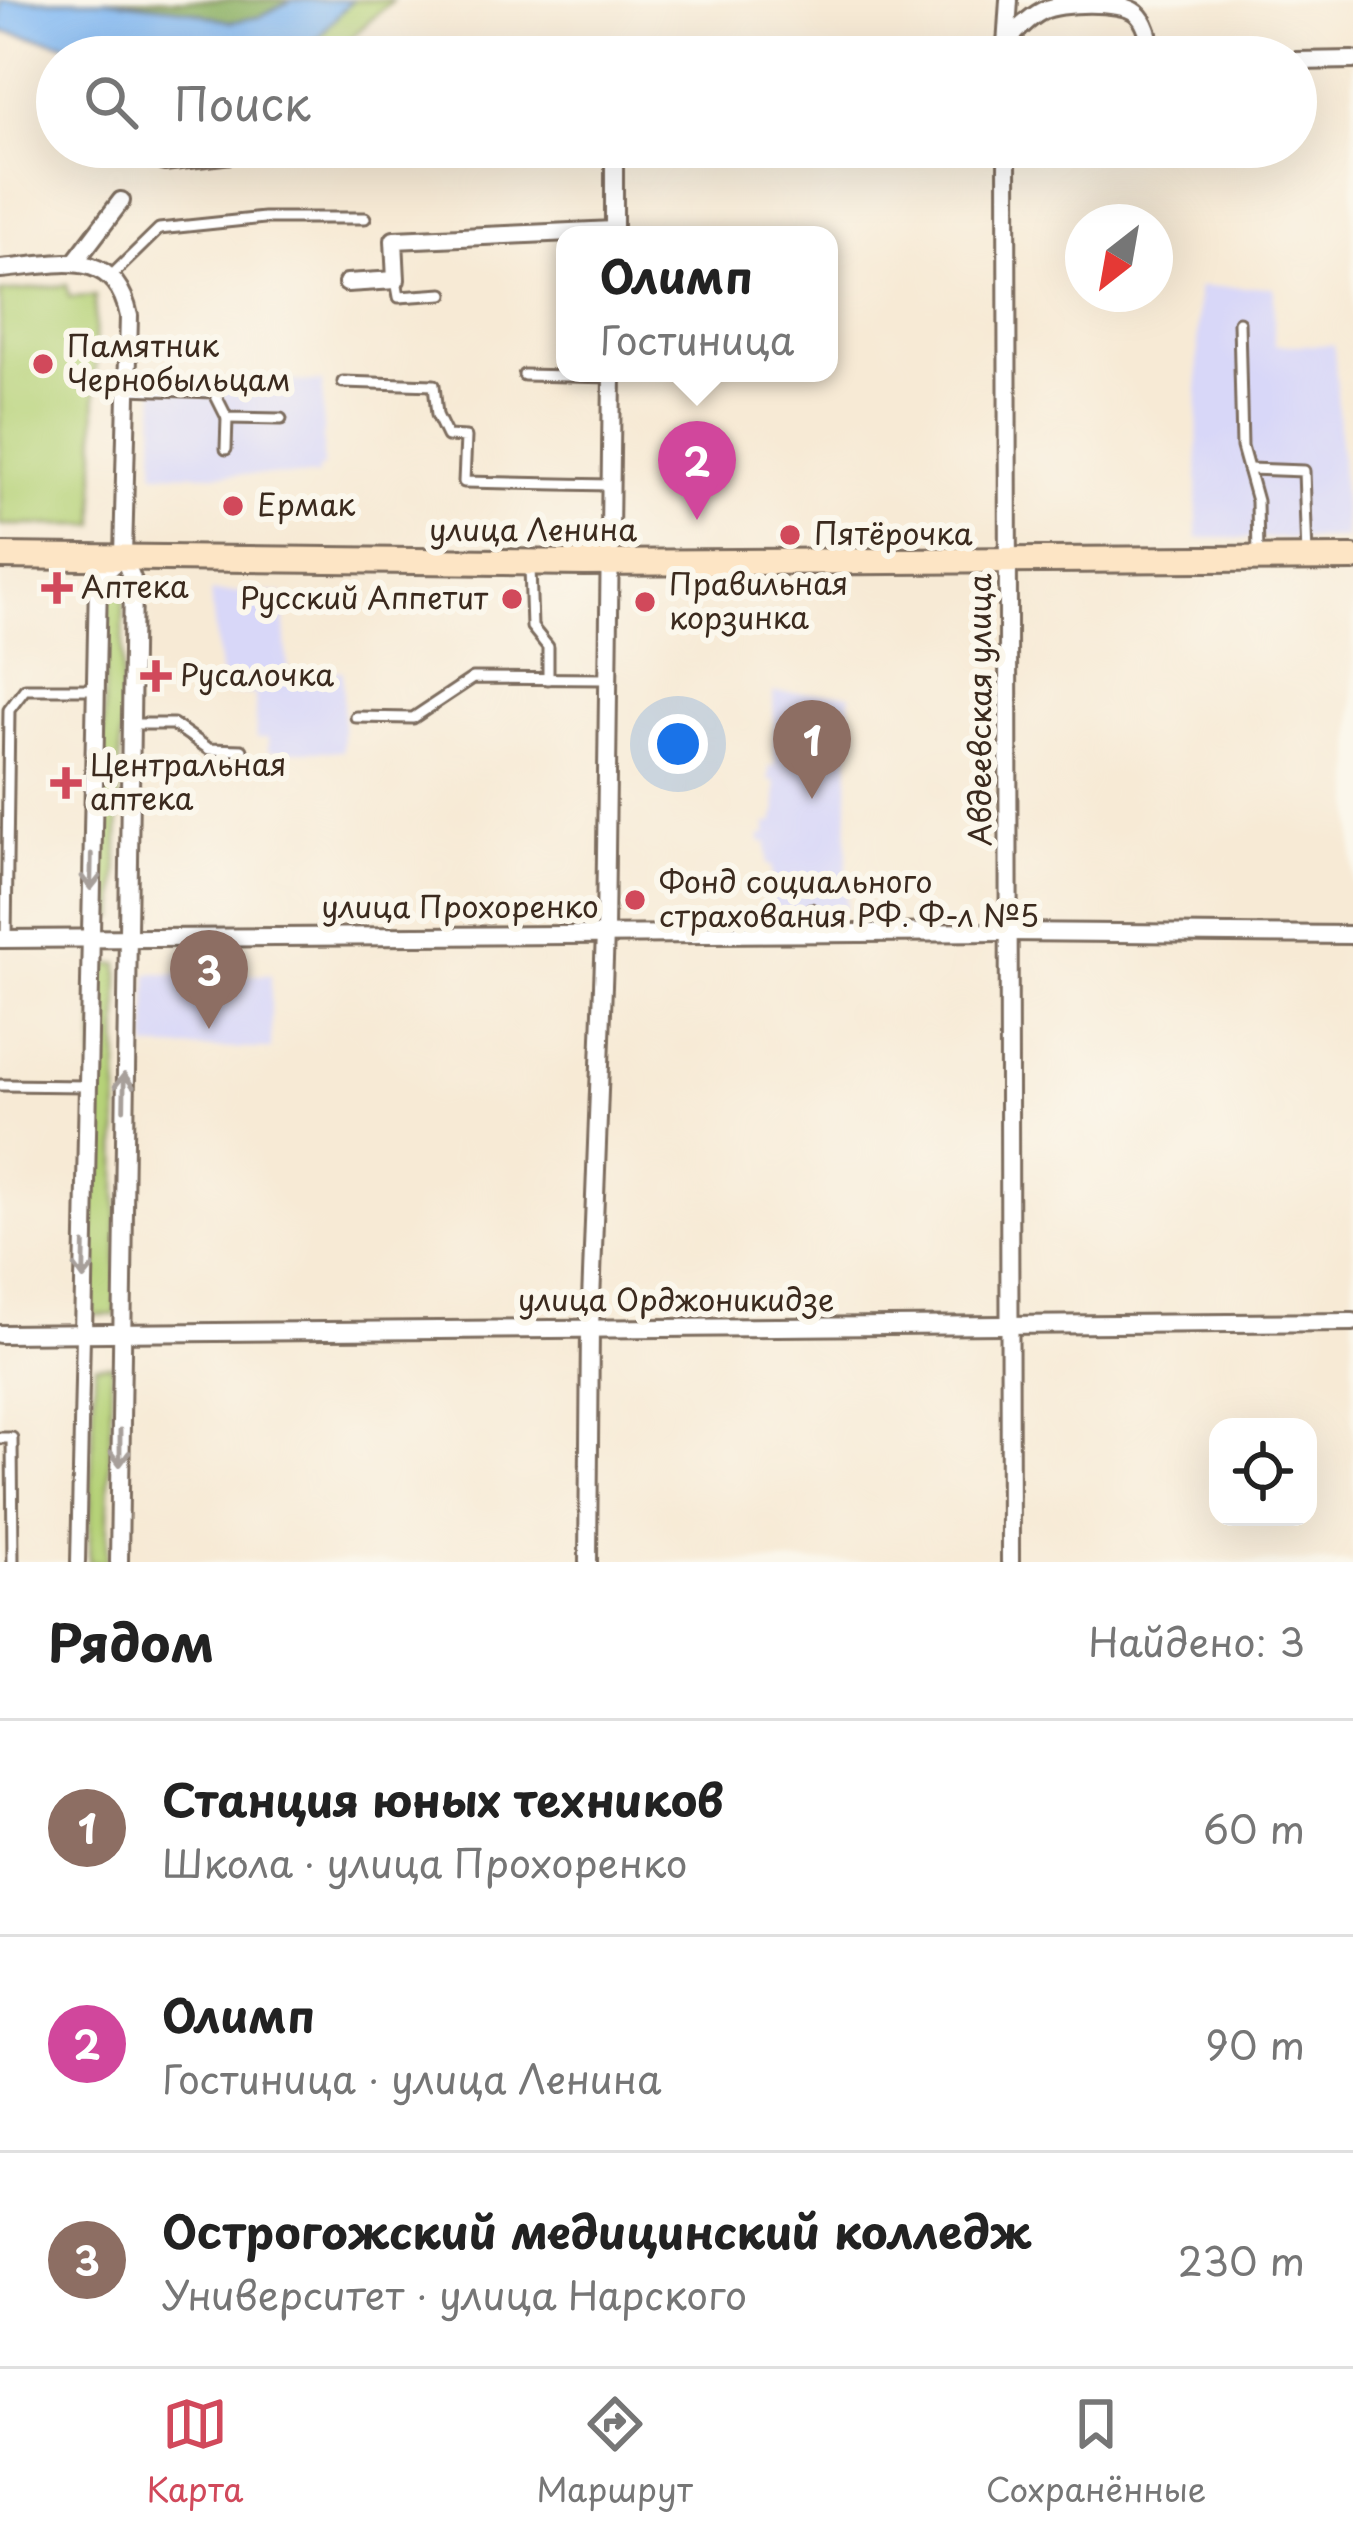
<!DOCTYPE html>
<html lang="ru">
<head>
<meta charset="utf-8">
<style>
	body { margin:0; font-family:"Playpen Sans",sans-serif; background:#f2f2f2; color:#222 }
	.controls { position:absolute; right:36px; bottom:36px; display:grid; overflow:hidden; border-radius:24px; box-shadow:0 12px 48px #0002 }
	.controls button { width:108px; height:108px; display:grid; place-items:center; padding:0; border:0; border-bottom:3px solid #e0e0e0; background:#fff; color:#222; font:60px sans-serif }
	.compass { position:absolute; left:1065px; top:204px; width:108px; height:108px; border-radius:50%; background:#fff; box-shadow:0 12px 48px #0002; rotate:211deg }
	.you { position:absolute; left:678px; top:744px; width:42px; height:42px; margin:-30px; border:9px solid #fff; border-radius:50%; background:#1a73e8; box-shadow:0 0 0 18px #1a73e833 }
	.badge { display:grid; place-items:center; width:78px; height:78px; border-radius:50%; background:#d1495b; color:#fff; font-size:39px; font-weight:700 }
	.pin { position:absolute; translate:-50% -99px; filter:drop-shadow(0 3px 6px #0008) }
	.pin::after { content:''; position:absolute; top:63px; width:42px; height:36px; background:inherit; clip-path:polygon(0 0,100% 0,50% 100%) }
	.popup { position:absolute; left:556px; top:226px; width:282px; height:156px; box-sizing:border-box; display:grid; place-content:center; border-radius:24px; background:#fff; filter:drop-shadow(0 3px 9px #0005); font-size:39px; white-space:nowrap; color:#767676 }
	.popup b { font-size:45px; color:#222 }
	.popup::after { content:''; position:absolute; left:50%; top:100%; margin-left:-24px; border:24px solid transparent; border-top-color:#fff }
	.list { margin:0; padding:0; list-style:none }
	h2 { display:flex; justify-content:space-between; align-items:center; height:156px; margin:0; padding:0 48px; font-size:51px }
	h2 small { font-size:39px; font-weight:400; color:#767676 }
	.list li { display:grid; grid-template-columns:78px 1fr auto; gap:36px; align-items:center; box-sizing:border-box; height:216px; padding:0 48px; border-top:3px solid #e0e0e0 }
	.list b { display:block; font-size:45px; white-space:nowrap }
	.list p { margin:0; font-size:39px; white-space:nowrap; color:#767676 }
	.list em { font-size:39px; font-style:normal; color:#767676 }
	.icon { flex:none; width:66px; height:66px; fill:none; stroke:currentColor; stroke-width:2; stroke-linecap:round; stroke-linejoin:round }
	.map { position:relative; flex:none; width:1353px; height:1562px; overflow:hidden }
	.search { position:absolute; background:#fff; box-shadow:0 12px 48px #0002; left:36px; right:36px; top:36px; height:132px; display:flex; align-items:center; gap:30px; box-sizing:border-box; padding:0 42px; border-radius:66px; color:#767676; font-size:45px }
	.sheet { height:804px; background:#fff }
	nav { display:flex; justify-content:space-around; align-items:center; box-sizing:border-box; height:168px; border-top:3px solid #e0e0e0; background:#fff; font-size:33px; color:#767676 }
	nav a { display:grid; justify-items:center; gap:6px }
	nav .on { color:#d1495b }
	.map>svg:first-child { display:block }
</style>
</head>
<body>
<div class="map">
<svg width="1353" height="1562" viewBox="0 0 1353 1562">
	<rect width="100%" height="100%" fill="#fbf7ec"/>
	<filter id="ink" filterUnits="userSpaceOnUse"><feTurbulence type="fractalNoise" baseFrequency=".00833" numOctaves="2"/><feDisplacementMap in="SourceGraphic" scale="24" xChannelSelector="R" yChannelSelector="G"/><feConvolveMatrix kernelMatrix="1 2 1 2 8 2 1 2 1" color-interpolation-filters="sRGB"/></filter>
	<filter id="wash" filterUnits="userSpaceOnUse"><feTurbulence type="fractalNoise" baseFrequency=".004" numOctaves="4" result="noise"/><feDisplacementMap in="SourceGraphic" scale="48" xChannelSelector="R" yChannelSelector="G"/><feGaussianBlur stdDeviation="2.7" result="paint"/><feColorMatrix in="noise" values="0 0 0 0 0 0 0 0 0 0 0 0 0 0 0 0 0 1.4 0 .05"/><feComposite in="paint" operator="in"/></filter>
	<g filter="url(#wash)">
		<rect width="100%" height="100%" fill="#f7ead5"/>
		<g fill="#d8d7f8">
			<path d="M1198,287h76v58h60l12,194 -149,-1z"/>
			<path d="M155,378l168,4v86h-5v8l-164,-3z"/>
			<path d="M210,592l73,1 5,78h55v80h-75v-13h-12l-1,-44h-32z"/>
			<path d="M773,692l77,2 -4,215h-75l1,-43 -5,-1v-23h-7v-7l6,-1v-11h7l4,-13 -2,-29 -6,-1v-13l6,-1z"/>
			<path d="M148,974l123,1v74l-124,-1z"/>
		</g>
		<g fill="#b6d278" stroke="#787e4b" stroke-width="3">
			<path d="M352,0h41l-64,57h-47l30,-13z"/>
			<path d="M67,285l2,12 26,-1 1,229h-96v-233z"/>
			<path d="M107,592h17l-8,326 -17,-1z"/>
			<path d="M95,963l24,1 -3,351h-24z"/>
			<path d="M95,1365h17l-5,197h-18z"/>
		</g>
		<path fill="#90b468" stroke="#666f43" stroke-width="3" d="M105,0h188l-34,17 -28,5 -48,-13z"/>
		<path fill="#84baf3" stroke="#607288" stroke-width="3" d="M0,0h105l78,9 48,13 28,-5 34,-17h59l-40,44 -30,13 -151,-1 -131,-25z"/>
	</g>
	<g filter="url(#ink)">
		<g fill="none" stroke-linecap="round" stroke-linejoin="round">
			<defs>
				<g id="service">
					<path d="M111,276l48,-47 105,-11h101"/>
					<path d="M396,280l3,17 44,-3"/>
					<path d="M1239,322l3,125 15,54 1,57"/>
					<path d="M524,375l88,2"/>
					<path d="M343,382l91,3 3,30 10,21 19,1 -2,45 146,3"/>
					<path d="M127,389l87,3 13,26 54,1"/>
					<path d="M226,449l1,-31"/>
					<path d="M1248,469l56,2 3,86"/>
					<path d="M530,567l2,60 16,20v32"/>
					<path d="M356,717l57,1 60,-40 135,1"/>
					<path d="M130,724h43l36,25 33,1"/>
					<path d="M811,933v-24"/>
					<path d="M6,939l3,-229 16,-21h71"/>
					<path d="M0,1085l87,1"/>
					<path d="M0,1438h12l1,124"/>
				</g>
				<path id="pedestrian" d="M78,1562l5,-227"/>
				<g id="minor">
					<path d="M1006,46l3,-46"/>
					<path d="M992,57c15,-15 31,-36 50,-46 17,-9 79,-11 94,2 12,10 14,30 17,44"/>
					<path d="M1296,61l57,-1"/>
					<path d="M1007,147l3,1415"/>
					<path d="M164,162l129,-15"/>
					<path d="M614,235v-88"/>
					<path d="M74,263l47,-62"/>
					<path d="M0,269c57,-4 114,-25 129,47l-6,240 10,25 -14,981"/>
					<path d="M347,283l49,-3 -2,-40 220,-10"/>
					<path d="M0,939l1006,-7 347,3"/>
					<path d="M0,1334l1353,-12"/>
					<path d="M83,1335l15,-755 24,-24"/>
					<path d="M588,1562l2,-234 15,-395 7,-560"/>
				</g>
				<path id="secondary" d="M0,556l585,7 768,-5"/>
			</defs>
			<use href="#service" stroke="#7d6d5e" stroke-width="15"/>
			<use href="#pedestrian" stroke="#7d6d5e" stroke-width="18"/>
			<use href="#minor" stroke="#7d6d5e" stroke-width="22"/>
			<use href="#secondary" stroke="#7d6d5e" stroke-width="30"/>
			<use href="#service" stroke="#fff" stroke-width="9"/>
			<use href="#pedestrian" stroke="#fff" stroke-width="12"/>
			<use href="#minor" stroke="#fff" stroke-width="16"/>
			<use href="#secondary" stroke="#fde5c5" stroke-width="24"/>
		</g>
		<defs><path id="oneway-shaft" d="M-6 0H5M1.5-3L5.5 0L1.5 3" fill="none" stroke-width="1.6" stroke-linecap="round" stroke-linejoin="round" transform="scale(3)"/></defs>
		<g stroke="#a79f9a">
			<use href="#oneway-shaft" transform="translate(91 872) rotate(91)"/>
			<use href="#oneway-shaft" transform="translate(124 1091) rotate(-89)"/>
			<use href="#oneway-shaft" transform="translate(84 1262) rotate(91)"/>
			<use href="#oneway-shaft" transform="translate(120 1448) rotate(90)"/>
		</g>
	</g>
	<g fill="#d1495b" stroke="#fbf7ec" stroke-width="4.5">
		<circle cx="43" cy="364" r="12"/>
		<circle cx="233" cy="506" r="12"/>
		<circle cx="790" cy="535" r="12"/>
		<path d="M51 570h12v12h12v12h-12v12h-12v-12h-12v-12h12z"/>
		<circle cx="512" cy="599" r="12"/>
		<circle cx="645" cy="602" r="12"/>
		<path d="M150 658h12v12h12v12h-12v12h-12v-12h-12v-12h12z"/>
		<path d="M60 765h12v12h12v12h-12v12h-12v-12h-12v-12h12z"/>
		<circle cx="635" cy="900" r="12"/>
	</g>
	<g text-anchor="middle" stroke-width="12" stroke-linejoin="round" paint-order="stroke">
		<g font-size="30" fill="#3b2a1e" stroke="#fbf7ec" text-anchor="start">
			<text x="67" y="357">Памятник<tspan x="67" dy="34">Чернобыльцам</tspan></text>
			<text x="257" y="516">Ермак</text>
			<text x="814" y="545">Пятёрочка</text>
			<text x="669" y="595">Правильная<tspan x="669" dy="34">корзинка</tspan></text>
			<text x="81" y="598">Аптека</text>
			<text x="488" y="609" text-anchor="end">Русский Аппетит</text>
			<text x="180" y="686">Русалочка</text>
			<text x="90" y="776">Центральная<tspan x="90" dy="34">аптека</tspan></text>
			<text x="659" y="893">Фонд социального<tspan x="659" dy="34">страхования РФ. Ф-л №5</tspan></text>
		</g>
		<g font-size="30" fill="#3b2a1e" stroke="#fbf7ec">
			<text x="533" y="541">улица Ленина</text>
			<text transform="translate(981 710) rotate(-90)" y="10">Авдеевская улица</text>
			<text x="460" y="918">улица Прохоренко</text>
			<text x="676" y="1311">улица Орджоникидзе</text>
		</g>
	</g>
</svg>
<div class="controls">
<button><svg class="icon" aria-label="locate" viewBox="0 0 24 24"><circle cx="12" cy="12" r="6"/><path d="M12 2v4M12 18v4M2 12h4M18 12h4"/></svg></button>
</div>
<svg class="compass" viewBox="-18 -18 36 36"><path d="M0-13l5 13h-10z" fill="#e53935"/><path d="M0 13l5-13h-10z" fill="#767676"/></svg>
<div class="you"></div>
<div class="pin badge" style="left:812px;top:799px;background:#8d6e63">1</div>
<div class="pin badge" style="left:697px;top:520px;background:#d1479c">2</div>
<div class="popup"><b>Олимп</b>Гостиница</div>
<div class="pin badge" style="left:209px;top:1029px;background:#8d6e63">3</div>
<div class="search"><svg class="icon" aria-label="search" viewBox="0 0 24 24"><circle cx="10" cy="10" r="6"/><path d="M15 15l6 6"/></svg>Поиск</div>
</div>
<section class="sheet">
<h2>Рядом<small>Найдено: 3</small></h2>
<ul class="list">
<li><span class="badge" style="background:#8d6e63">1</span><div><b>Станция юных техников</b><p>Школа · улица Прохоренко</p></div><em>60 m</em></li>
<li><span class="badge" style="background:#d1479c">2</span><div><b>Олимп</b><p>Гостиница · улица Ленина</p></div><em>90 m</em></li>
<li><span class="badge" style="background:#8d6e63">3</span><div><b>Острогожский медицинский колледж</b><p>Университет · улица Нарского</p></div><em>230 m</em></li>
</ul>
</section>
<nav>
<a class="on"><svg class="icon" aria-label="map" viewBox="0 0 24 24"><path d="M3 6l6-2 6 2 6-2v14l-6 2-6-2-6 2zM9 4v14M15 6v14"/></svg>Карта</a>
<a><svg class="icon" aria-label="directions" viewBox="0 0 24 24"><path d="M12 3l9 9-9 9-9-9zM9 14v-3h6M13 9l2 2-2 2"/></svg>Маршрут</a>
<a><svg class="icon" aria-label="saved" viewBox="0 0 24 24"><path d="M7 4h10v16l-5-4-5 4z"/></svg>Сохранённые</a>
</nav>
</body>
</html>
